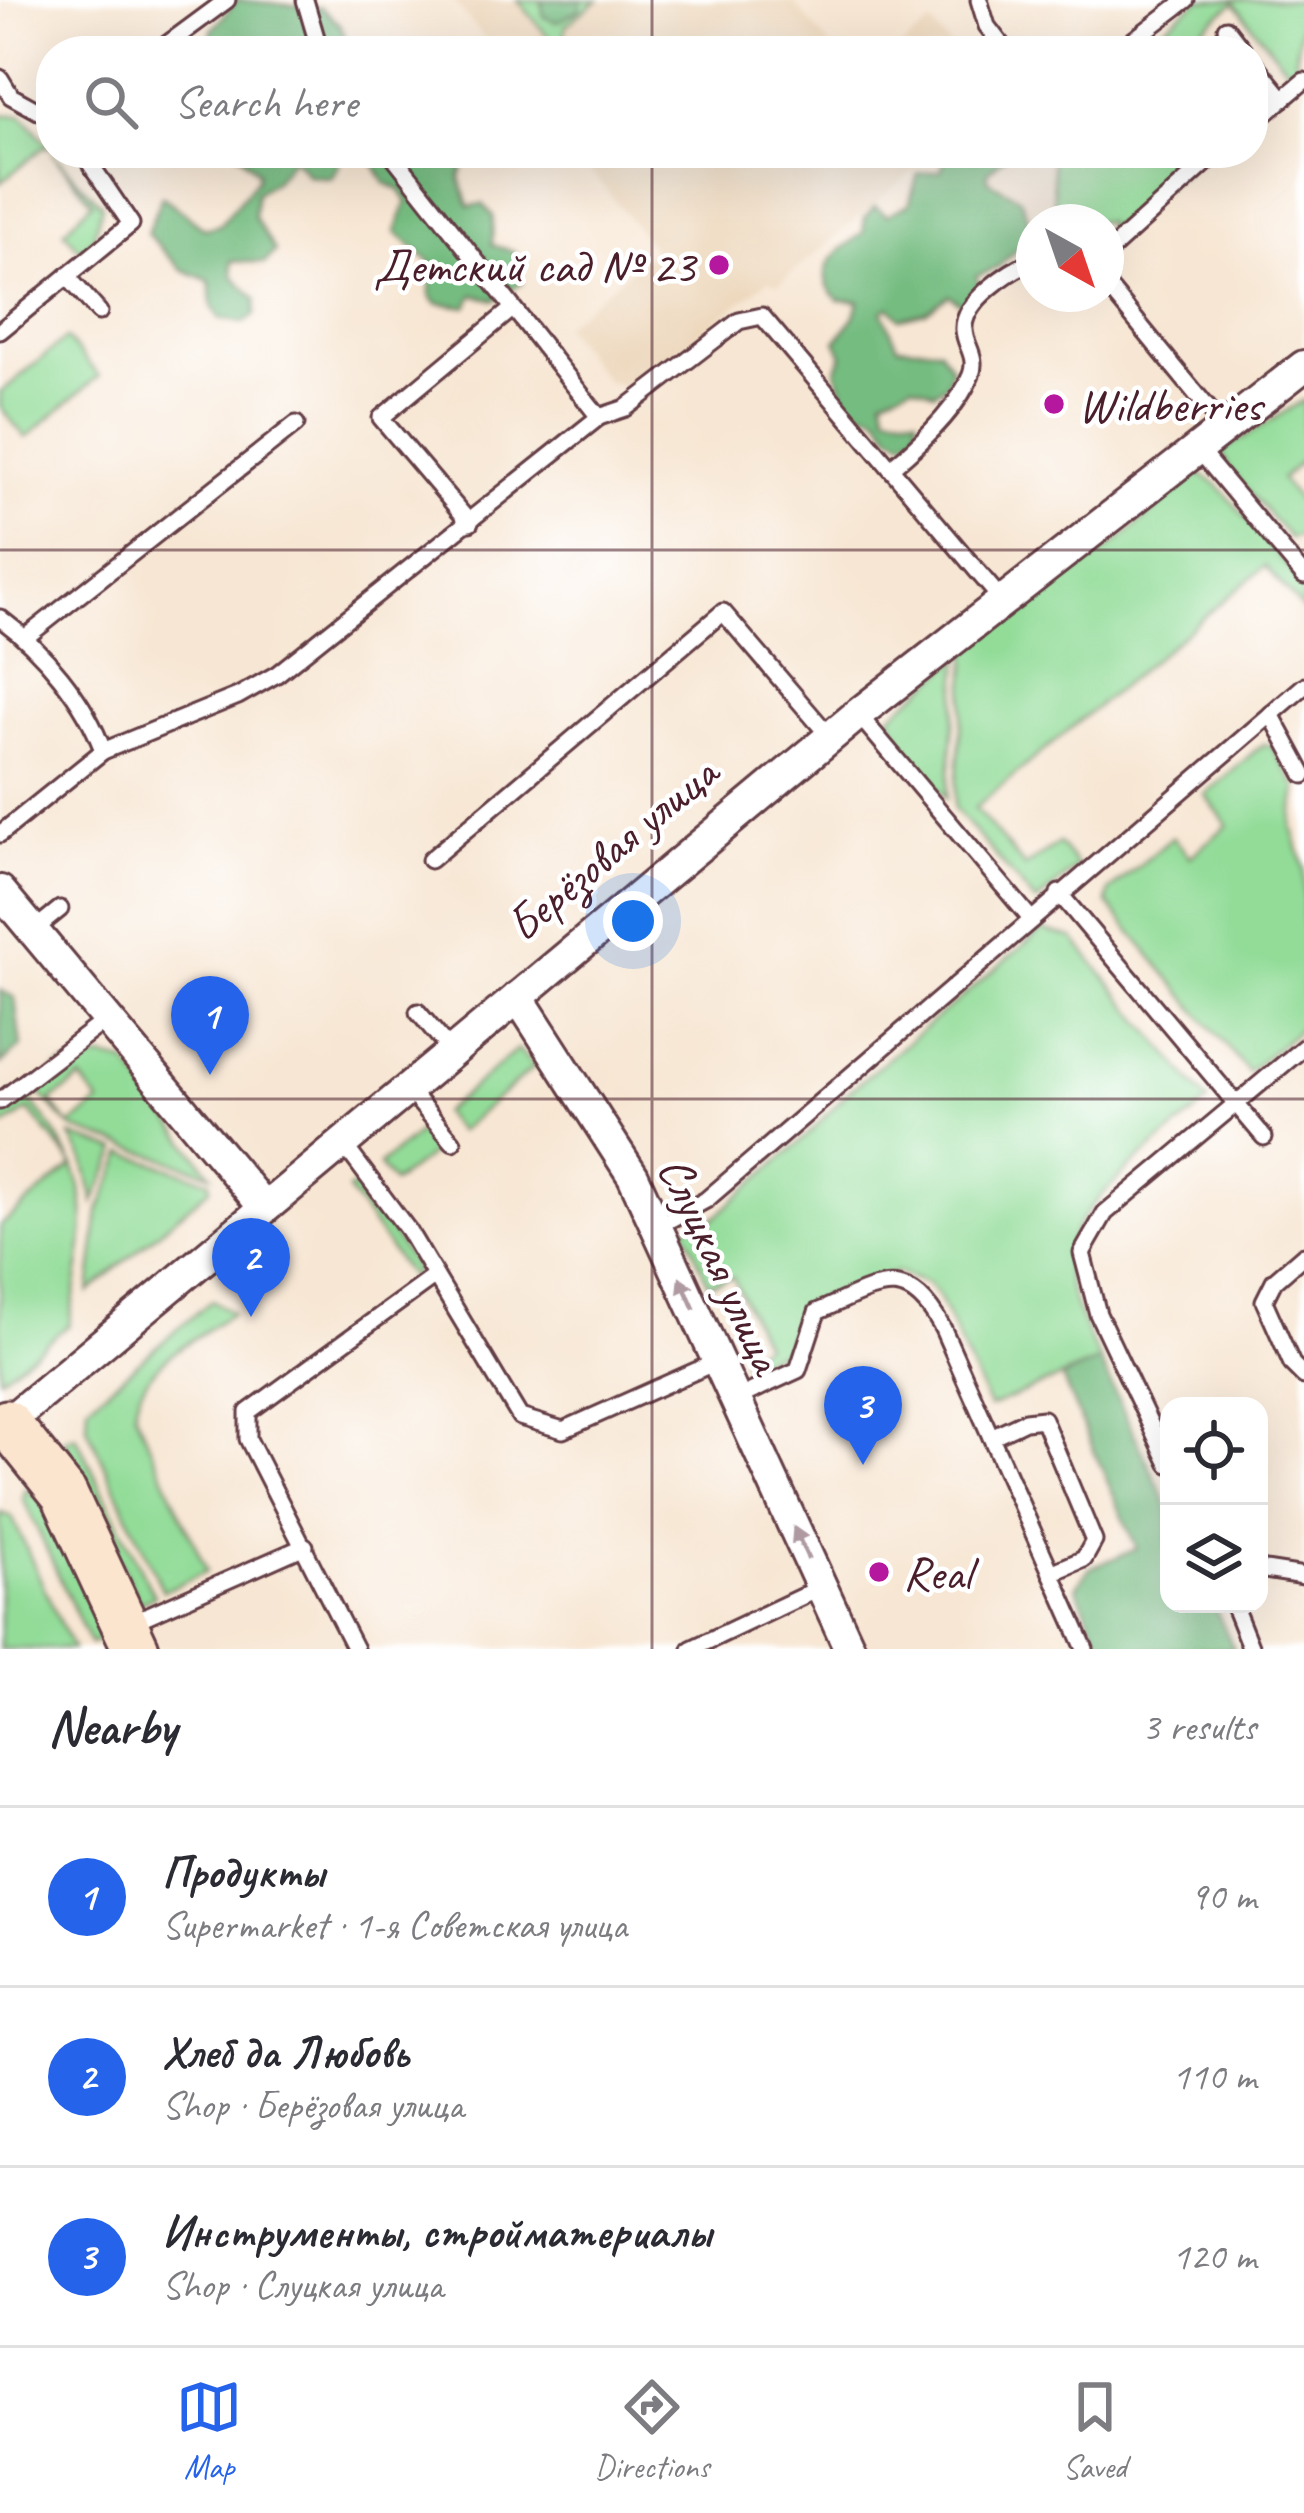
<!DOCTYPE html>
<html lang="en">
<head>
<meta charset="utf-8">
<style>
	body { margin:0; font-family:Caveat,sans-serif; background:#f2f2f3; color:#2b2b33 }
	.controls { position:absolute; right:36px; bottom:36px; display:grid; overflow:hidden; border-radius:24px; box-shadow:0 12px 48px #0002 }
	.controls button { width:108px; height:108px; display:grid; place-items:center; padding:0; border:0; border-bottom:3px solid #e1e1e2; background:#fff; color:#2b2b33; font:60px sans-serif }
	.compass { position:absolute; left:1016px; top:204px; width:108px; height:108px; border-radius:50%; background:#fff; box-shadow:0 12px 48px #0002; rotate:140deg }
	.you { position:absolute; left:633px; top:921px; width:42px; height:42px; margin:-30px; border:9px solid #fff; border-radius:50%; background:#1a73e8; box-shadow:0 0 0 18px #1a73e833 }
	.badge { display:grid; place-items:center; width:78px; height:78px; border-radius:50%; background:#2563eb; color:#fff; font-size:39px; font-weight:700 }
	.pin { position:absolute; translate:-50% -99px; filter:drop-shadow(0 3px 6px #0008) }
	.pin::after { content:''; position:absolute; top:63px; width:42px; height:36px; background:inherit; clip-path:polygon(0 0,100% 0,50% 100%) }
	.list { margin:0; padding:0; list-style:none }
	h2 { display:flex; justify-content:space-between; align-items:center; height:156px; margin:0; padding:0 48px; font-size:51px }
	h2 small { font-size:39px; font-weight:400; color:#7c7c81 }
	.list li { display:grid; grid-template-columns:78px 1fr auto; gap:36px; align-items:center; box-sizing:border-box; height:180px; padding:0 48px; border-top:3px solid #e1e1e2 }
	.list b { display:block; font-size:45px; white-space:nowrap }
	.list p { margin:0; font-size:39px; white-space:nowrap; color:#7c7c81 }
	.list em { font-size:39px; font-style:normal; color:#7c7c81 }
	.icon { flex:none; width:66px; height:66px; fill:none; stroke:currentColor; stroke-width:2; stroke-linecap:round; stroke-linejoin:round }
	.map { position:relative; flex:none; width:1304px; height:1649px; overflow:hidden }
	.search { position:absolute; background:#fff; box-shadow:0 12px 48px #0002; left:36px; right:36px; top:36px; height:132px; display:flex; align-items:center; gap:30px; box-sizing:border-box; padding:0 42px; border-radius:48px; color:#7c7c81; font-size:45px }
	.sheet { height:696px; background:#fff }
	nav { display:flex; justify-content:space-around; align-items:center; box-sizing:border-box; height:168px; border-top:3px solid #e1e1e2; background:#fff; font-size:33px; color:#7c7c81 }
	nav a { display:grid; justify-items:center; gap:6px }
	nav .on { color:#2563eb }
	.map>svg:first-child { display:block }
</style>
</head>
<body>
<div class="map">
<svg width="1304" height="1649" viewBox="0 0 1304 1649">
	<rect width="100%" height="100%" fill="#fff"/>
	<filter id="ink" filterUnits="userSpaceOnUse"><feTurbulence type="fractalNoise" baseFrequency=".00833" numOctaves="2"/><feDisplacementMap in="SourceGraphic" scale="24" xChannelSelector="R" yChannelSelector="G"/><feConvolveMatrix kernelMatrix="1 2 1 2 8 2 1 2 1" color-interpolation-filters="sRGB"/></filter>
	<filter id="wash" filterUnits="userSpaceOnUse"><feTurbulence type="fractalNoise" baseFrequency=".004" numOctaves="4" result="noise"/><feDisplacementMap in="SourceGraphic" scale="48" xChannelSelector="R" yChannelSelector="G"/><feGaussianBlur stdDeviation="2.7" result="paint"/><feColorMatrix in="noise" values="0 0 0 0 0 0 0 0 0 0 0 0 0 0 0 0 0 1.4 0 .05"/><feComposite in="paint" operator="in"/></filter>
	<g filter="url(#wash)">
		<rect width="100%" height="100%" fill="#f7e6d3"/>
		<g fill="#edd7bb">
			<path d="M452,0h340l42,51h-340z"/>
			<path d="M931,23l19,22 -8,6h-45z"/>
			<path d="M576,153h359l-156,131 -10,-4 -140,107 -22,-5 -45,-56 93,-76z"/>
		</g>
		<g fill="#92dc98" stroke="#6e7e62" stroke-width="3">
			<path d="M518,0h80l-32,25 -2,19 -6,5z"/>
			<path d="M1199,0h105l-11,76 -59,-73 -40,33 -10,15h-51z"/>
			<path d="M0,115h22l29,33 -6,-2 -45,37z"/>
			<path d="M52,153l50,52 -9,34 -13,11 -16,-19 28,-29z"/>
			<path d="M1051,153h154l-99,82v-13h-50z"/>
			<path d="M66,338l33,38 -73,62 -26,-31v-14z"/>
			<path d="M1304,400v59l-23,20 23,29v27l-15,3 -59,-68 -8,-19z"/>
			<path d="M1198,473l19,11 87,101v26l-39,-45 -290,242 50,59 34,-24 19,23 -42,37 -82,-95 14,-157 87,-72 25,-9 39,-29z"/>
			<path d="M960,658l-13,140 -41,-47 -16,-35z"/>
			<path d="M1263,744l8,2 26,41 -5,39 12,43v156l-56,47 -141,-169 2,-12 64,-54 17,20 38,-32 -23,-30z"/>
			<path d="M1042,930l31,8 135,164c-37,33 -134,101 -141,151 -5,36 19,76 33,108l-111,46 -51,-111 -11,-12 -31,-12 -96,38 -15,40 -40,14 -3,-5 22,-15 -31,-67 -25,7 -23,-55 9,-9 12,5 100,-88 43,-46z"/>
			<path d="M518,1049l16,18 -76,65 -16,-19z"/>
			<path d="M103,1058l23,5 85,111 -137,-45 -4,-3 30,-23 -19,-24 -30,22 18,24 -36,-38 28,-21z"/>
			<path d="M25,1093c76,92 63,122 44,232l-69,53v-152l74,-61 -45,-55 -29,19v-14z"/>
			<path d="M424,1128l3,10 13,9 -47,36 -14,-18z"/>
			<path d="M71,1136l47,14 -24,52 -10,-42z"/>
			<path d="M124,1153l86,28v7l-121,104 10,-81z"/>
			<path d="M358,1184l58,85 -5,10 -63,-89z"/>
			<path d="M212,1300l20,13c-36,26 -95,52 -97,100l72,158 -44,20 -76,-164 1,-22z"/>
			<path d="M76,1436l78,160 -15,7 -75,-163z"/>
			<path d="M26,1489l17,12 67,134 -20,9 -67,-146z"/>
			<path d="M0,1513l12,4 60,132h-72z"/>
		</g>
		<g fill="#75bc80" stroke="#606e56" stroke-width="3">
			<path d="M237,0l84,8 19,17 10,26h-139l1,-21z"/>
			<path d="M541,0h41l-3,10 -22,12 -13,-5z"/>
			<path d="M239,153h98l2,12 -8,13 -23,-3 -15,-18 -17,23 -20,13 -2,24 21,34 -10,12 -34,-2 2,15 23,23 -1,16 -12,8 -23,-4 -8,-13 -2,-25 -29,-12 -34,-35 15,-38 43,33 15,-4 37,-46 1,-7z"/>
			<path d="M368,153h86l10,11 -4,14 9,28 14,-2 10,12 -1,29 23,7 7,31 -27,17 -21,-5 -7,12 -31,-4 -6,-8 1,-32 -35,-31 11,-30 -8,-13 -14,-6z"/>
			<path d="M947,153h61l-20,19v8l32,18 14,35 -37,35 -20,8 3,16 -18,13 -13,-10 -24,17 -25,6 -10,-11 -8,4 16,35 41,2 12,19 -4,16 -12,9 -23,-8 -29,13 4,16 30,3v15l-12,9 -14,-6 -13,-19 -30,-8 -12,-37 7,-15 -7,-14 19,-25 4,-15 -21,-1c-30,-31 1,-49 25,-67l2,-15 10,-12 12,9 22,-11 9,-30 23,-3z"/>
			<path d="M0,990l15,8 6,49 -21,18z"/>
			<path d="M1100,1361l69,147v96h44l21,45h-131l-27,-62 14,-19 47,-19 -75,-171z"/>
		</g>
	</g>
	<g filter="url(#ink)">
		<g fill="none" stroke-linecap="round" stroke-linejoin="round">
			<defs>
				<g id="lane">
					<path d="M305,0l15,51"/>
					<path d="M979,0l8,26 19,25"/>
					<path d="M1226,28l18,23"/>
					<path d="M158,51l69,-51"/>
					<path d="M1119,51l67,-51"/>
					<path d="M1253,62l30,37"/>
					<path d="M0,78l11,18 40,22"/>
					<path d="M1253,124l51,-43"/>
					<path d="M1106,254l111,-101"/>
					<path d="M67,276l32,36"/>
					<path d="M1106,284l119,145"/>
					<path d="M0,331l131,-107 -48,-71"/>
					<path d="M599,417l27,-9 113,-87 23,-5 238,282"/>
					<path d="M1198,449l106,127"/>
					<path d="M892,467c29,-24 65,-57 79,-92 7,-19 -6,-29 -7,-45 -2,-29 47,-60 70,-70"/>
					<path d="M470,523l-89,-105 130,-108"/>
					<path d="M0,618c42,31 86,83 103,133"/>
					<path d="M26,637l270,-213"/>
					<path d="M858,714l172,204"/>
					<path d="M1271,714l33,61"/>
					<path d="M0,834l103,-83 135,-55 39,-22 322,-257 -208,-264"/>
					<path d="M430,860l293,-248 107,125"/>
					<path d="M1059,893l205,244"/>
					<path d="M34,930l26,-21"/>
					<path d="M418,1012l33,39"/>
					<path d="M407,1088l46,54"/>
					<path d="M0,1101l107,-82"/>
					<path d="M342,1142l66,88 112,187 43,13 155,-69"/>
					<path d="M658,1226l48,-26 598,-514"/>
					<path d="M1304,1255l-30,26 -10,20 28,63 12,12"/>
					<path d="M735,1399l63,-29 19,-58c58,-25 89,-52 126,17l142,320"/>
					<path d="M991,1437l34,-16 18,-2 51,122 -10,18 -33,14"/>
					<path d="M1169,1464l-71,-150 -16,-61 23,-40 199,-166"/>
					<path d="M1259,1569l45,7"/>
					<path d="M1233,1604l18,45"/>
					<path d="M128,1624l177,-78"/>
					<path d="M355,1649l-107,-210v-27l187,-136"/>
					<path d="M691,1649l131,-62"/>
				</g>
				<g id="street">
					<path d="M0,891l263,315"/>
					<path d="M518,997l115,179 217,473"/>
					<path d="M7,1423l851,-709 446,-348"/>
				</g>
				<path id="secondary" d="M0,1429l7,-6 57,71 72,155"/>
			</defs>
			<use href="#lane" stroke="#643d44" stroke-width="21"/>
			<use href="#street" stroke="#643d44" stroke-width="36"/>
			<use href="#secondary" stroke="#643d44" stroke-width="51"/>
			<use href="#lane" stroke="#fff" stroke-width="15"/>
			<use href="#street" stroke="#fff" stroke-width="30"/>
			<use href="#secondary" stroke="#fbe5cf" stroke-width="45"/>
		</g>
		<defs><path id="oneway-solid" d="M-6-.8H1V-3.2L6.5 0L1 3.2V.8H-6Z" transform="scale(3)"/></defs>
		<g fill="#ae9aa0">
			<use href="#oneway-solid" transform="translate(687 1293) rotate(-114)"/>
			<use href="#oneway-solid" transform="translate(801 1543) rotate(-115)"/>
		</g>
	</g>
	<path fill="none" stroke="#4a1f2b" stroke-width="3" stroke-opacity="0.55" d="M652,0v51M652,153v1496M0,550h1304M0,1099h1304"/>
	<g fill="#b5179e" stroke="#fff" stroke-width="4.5">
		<circle cx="719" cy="265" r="12"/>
		<circle cx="1054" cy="404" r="12"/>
		<circle cx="879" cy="1572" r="12"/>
	</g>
	<g text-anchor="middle" stroke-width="9" stroke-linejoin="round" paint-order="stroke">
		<g font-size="48" fill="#4a1f2b" stroke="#fff" text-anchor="start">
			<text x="695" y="282" text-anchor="end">Детский сад № 23</text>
			<text x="1078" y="421">Wildberries</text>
			<text x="903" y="1589">Real</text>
		</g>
		<g font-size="48" fill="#4a1f2b" stroke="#fff">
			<text transform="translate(611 848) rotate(-40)" y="17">Берёзовая улица</text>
			<text transform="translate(722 1264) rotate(65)" y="17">Слуцкая улица</text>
		</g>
	</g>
</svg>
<div class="controls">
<button><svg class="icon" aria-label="locate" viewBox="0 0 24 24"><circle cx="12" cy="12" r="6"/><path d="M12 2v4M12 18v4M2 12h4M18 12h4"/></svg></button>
<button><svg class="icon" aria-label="layers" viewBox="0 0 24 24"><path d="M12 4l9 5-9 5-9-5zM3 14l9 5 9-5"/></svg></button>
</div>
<svg class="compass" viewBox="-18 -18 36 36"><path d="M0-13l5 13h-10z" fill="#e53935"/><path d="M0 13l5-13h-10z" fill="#7c7c81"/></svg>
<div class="you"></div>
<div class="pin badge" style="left:210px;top:1075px">1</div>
<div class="pin badge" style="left:251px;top:1317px">2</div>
<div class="pin badge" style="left:863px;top:1465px">3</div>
<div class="search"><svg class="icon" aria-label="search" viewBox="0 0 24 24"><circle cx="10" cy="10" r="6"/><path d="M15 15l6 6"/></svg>Search here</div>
</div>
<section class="sheet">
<h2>Nearby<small>3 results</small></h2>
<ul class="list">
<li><span class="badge">1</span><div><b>Продукты</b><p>Supermarket · 1-я Советская улица</p></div><em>90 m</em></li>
<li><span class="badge">2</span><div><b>Хлеб да Любовь</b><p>Shop · Берёзовая улица</p></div><em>110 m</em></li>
<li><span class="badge">3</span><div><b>Инструменты, стройматериалы</b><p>Shop · Слуцкая улица</p></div><em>120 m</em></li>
</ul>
</section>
<nav>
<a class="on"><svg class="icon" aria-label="map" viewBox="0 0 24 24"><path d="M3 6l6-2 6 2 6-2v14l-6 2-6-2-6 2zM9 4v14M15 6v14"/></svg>Map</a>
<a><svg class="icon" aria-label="directions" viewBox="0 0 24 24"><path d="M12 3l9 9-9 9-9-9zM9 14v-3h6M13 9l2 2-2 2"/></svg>Directions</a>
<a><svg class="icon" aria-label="saved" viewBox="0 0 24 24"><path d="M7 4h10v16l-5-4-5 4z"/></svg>Saved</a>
</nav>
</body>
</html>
